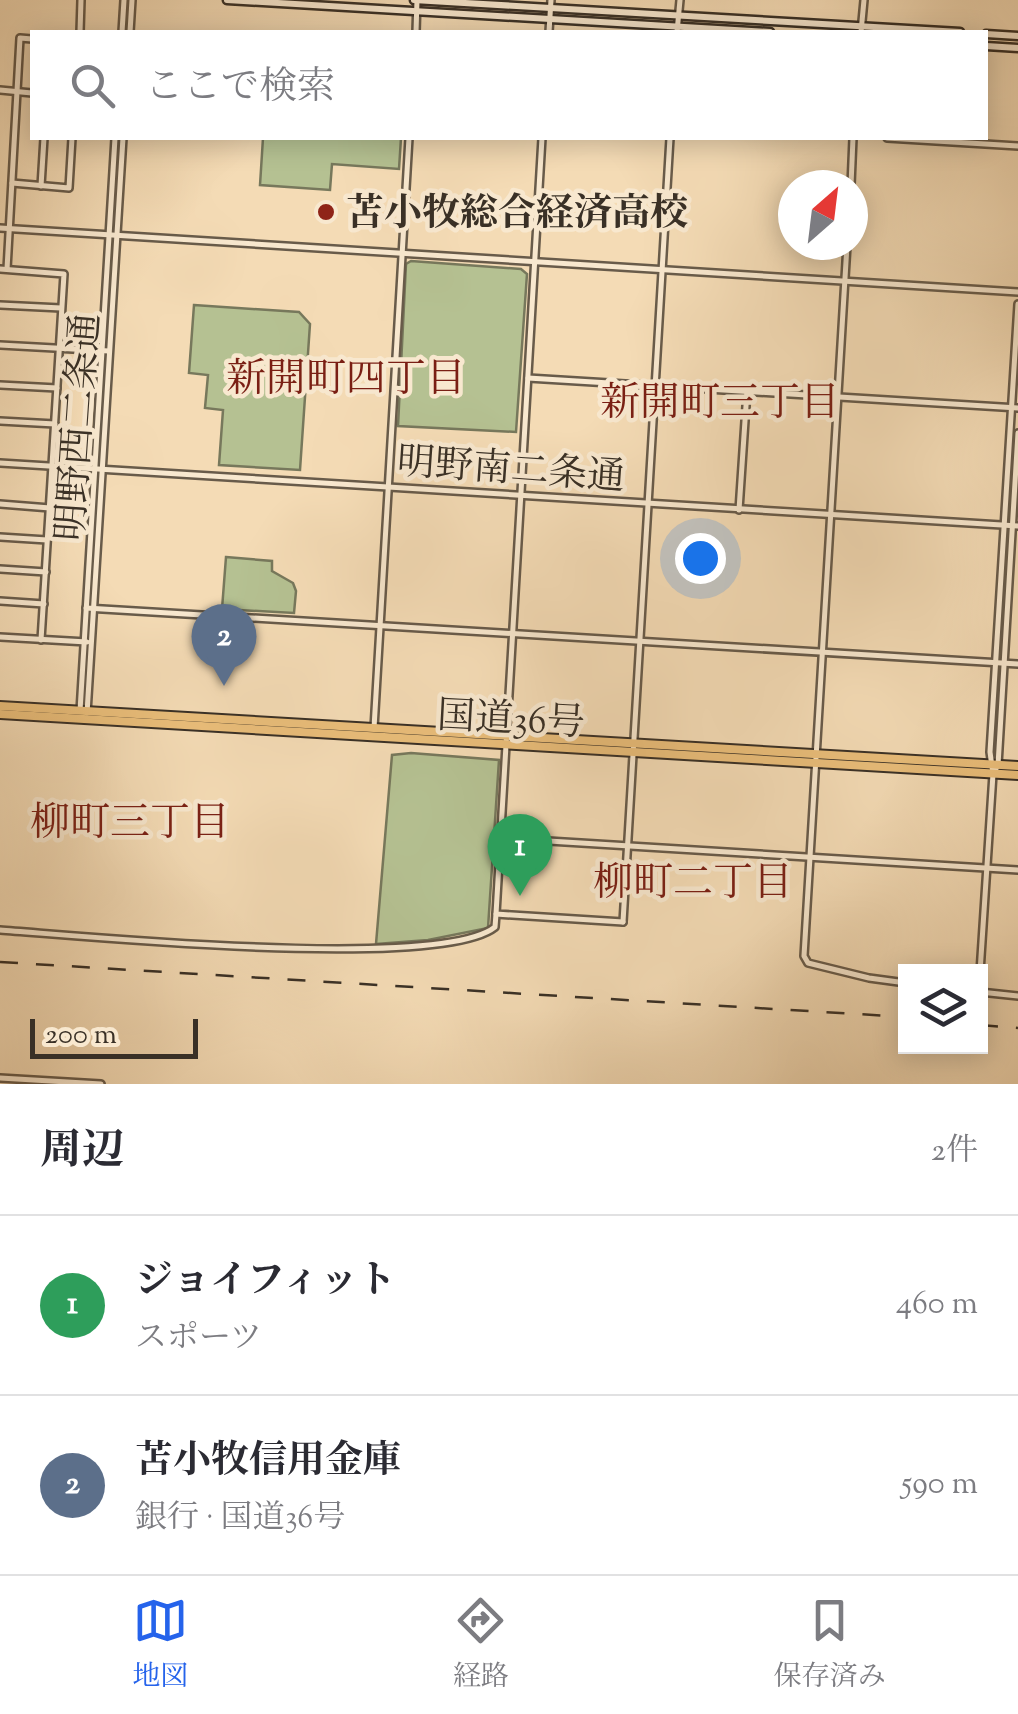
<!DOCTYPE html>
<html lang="ja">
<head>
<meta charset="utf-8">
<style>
	body { margin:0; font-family:"Sorts Mill Goudy","Noto Serif JP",serif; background:#f7f7f7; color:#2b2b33 }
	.controls { position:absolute; right:30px; bottom:30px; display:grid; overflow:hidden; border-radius:0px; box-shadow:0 5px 25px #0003 }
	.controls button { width:90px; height:90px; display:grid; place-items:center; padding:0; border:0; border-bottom:2px solid #e1e1e2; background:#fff; color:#2b2b33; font:50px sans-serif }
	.compass { position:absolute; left:778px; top:170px; width:90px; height:90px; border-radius:50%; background:#fff; box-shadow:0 5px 25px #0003; rotate:28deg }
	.scale { position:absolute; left:30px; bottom:25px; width:168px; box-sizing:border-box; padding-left:10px; border:5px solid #393026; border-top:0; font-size:28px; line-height:35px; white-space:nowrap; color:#393026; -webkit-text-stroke:8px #f8e8cf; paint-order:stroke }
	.you { position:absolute; left:700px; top:558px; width:35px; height:35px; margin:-25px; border:8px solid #fff; border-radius:50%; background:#1a73e8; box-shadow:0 0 0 15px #1a73e833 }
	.badge { display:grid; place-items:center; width:65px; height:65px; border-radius:50%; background:#2563eb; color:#fff; font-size:32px; font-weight:700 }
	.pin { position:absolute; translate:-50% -82px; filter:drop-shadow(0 2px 5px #0008) }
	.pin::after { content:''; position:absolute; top:52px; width:35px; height:30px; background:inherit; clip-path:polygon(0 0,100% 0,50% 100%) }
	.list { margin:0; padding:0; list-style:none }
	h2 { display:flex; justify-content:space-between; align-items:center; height:130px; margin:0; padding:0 40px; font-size:42px }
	h2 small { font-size:32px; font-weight:400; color:#7c7c81 }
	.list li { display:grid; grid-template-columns:65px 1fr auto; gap:30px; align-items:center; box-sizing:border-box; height:180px; padding:0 40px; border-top:2px solid #e1e1e2 }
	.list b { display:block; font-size:38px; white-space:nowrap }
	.list p { margin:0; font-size:32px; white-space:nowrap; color:#7c7c81 }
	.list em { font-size:32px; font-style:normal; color:#7c7c81 }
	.icon { flex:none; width:55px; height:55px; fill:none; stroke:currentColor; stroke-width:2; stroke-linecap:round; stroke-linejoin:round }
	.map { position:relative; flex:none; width:1018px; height:1084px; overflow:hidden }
	.search { position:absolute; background:#fff; box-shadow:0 5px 25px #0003; left:30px; right:30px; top:30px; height:110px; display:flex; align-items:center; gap:25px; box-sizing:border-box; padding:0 35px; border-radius:0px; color:#7c7c81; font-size:38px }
	.sheet { height:490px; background:#fff }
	nav { display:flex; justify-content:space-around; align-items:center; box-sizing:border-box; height:140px; border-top:2px solid #e1e1e2; background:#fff; font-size:28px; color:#7c7c81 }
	nav a { display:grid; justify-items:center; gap:5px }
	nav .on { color:#2563eb }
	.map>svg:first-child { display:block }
</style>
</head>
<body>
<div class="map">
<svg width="1018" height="1084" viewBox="0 0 1018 1084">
	<rect width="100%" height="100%" fill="#f4dbb5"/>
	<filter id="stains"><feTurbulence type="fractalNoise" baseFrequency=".002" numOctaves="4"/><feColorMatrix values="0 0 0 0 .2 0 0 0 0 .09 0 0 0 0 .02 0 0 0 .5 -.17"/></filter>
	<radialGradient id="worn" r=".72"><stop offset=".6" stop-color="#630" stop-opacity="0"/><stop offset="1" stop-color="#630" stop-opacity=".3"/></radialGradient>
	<g fill="#b5c192" stroke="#77785c" stroke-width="2.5">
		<path d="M263,138h138l-2,31 -67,-5 -2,26 -70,-5z"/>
		<path d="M411,261l110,8 6,5 -11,158 -118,-6 8,-162z"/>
		<path d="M194,305l105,7 11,12 -10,146 -81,-5 4,-55 -18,-2 3,-33 -19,-2z"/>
		<path d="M226,557l46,4v10l21,12 3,8 -2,22 -72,-4z"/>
		<path d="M411,753l88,7 -11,168 -60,12 -52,4 16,-189z"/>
	</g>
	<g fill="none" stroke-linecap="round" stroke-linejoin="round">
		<defs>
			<g id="minor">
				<path d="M80,32l1,-32"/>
				<path d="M416,32l1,-32"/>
				<path d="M677,32l3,-32"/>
				<path d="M861,32l3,-32"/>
				<path d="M0,90l32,3"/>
				<path d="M887,138l131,8"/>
				<path d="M12,183l57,5 3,-50"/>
				<path d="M851,185l2,-47"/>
				<path d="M41,186l3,-48"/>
				<path d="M847,245l-43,711 4,7 61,15 37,5"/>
				<path d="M0,269l64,5 -23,366"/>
				<path d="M7,269l13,-231 12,1"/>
				<path d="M0,305l61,3"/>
				<path d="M0,345l109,6"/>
				<path d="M528,378l490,30"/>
				<path d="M0,385l57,3"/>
				<path d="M0,421l55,3"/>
				<path d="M0,504l50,4"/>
				<path d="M739,510l8,-119"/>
				<path d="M0,537l47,3"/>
				<path d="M0,569l46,3"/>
				<path d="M0,601l44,3"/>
				<path d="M86,608l932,56"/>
				<path d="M0,637l87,5"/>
				<path d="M374,728l35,-590"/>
				<path d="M623,922l47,-784"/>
				<path d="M0,930c85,6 440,41 495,-3l1,-13"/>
				<path d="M980,992l38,4"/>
			</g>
			<g id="tertiary">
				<path d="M122,32l2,-32"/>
				<path d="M130,32l2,-32"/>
				<path d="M549,32l2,-32"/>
				<path d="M542,138l-46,776 127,8"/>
				<path d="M0,228l1018,64"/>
				<path d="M0,463l1018,63"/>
				<path d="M80,711l35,-573"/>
				<path d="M87,713l36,-575"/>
				<path d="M993,774l5,-9 20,-332"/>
				<path d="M500,838l518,32"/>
				<path d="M980,972l13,-198 -3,-22 28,-448"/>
				<path d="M0,1078l101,6"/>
			</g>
			<g id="secondary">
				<path d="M227,0l543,32"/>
				<path d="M414,0l546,32"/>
				<path d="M986,34l32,2"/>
				<path d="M986,46l32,2"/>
			</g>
			<g id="trunk">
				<path d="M0,706l1018,60"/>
				<path d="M0,714l1018,61"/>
			</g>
		</defs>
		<use href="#minor" stroke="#685b4a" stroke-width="10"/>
		<use href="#tertiary" stroke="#685b4a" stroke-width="10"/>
		<use href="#secondary" stroke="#393026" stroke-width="11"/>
		<use href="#trunk" stroke="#393026" stroke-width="12"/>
		<use href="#minor" stroke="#f8e8cf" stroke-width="5"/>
		<use href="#tertiary" stroke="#f8e8cf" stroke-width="5"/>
		<use href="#secondary" stroke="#f8e8cf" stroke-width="6"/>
		<use href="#trunk" stroke="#eabe7a" stroke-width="8"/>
		<g stroke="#393026" stroke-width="2.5" stroke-dasharray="18 18" stroke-linecap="butt">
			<path d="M0,962l906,55"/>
			<path d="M980,1025l38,3"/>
		</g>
	</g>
	<circle fill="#8f2418" stroke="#f8e8cf" stroke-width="4" cx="326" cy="212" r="10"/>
	<g text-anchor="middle" stroke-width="9" stroke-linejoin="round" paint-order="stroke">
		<g font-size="38" font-weight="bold" fill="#393026" stroke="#f8e8cf" text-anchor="start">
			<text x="346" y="225">苫小牧総合経済高校</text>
		</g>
		<g font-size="38" fill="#393026" stroke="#f8e8cf">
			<text transform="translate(77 427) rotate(-86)" y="13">明野西二条通</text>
			<text transform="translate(511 468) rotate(4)" y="13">明野南二条通</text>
			<text transform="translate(511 718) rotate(3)" y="13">国道36号</text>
		</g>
		<g font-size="40" fill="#7a1f14" stroke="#f8e8cf">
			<text x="346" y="391">新開町四丁目</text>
			<text x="720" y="415">新開町三丁目</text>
			<text x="130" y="835">柳町三丁目</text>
			<text x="693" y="895">柳町二丁目</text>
		</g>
	</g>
	<rect width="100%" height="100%" filter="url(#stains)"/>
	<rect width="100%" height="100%" fill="url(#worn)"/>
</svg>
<div class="controls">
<button><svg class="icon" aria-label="layers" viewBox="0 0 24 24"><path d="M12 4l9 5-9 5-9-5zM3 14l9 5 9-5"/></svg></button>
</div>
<svg class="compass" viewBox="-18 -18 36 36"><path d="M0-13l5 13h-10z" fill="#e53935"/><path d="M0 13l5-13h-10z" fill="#7c7c81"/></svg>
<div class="scale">200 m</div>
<div class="you"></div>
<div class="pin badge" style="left:520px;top:896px;background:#2e9e5b">1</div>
<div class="pin badge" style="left:224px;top:686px;background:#5c6f8a">2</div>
<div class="search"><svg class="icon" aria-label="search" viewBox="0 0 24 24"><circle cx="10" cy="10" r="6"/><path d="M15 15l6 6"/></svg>ここで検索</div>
</div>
<section class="sheet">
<h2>周辺<small>2件</small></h2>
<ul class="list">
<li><span class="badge" style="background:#2e9e5b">1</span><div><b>ジョイフィット</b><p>スポーツ</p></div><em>460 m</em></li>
<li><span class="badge" style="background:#5c6f8a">2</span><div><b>苫小牧信用金庫</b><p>銀行 · 国道36号</p></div><em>590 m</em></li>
</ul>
</section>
<nav>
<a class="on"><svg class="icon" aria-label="map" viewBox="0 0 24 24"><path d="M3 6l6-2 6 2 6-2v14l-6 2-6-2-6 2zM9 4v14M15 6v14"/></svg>地図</a>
<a><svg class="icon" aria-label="directions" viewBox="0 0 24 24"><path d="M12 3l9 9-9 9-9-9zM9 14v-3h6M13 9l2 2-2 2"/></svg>経路</a>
<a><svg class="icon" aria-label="saved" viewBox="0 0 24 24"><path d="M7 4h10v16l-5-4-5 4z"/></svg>保存済み</a>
</nav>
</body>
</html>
